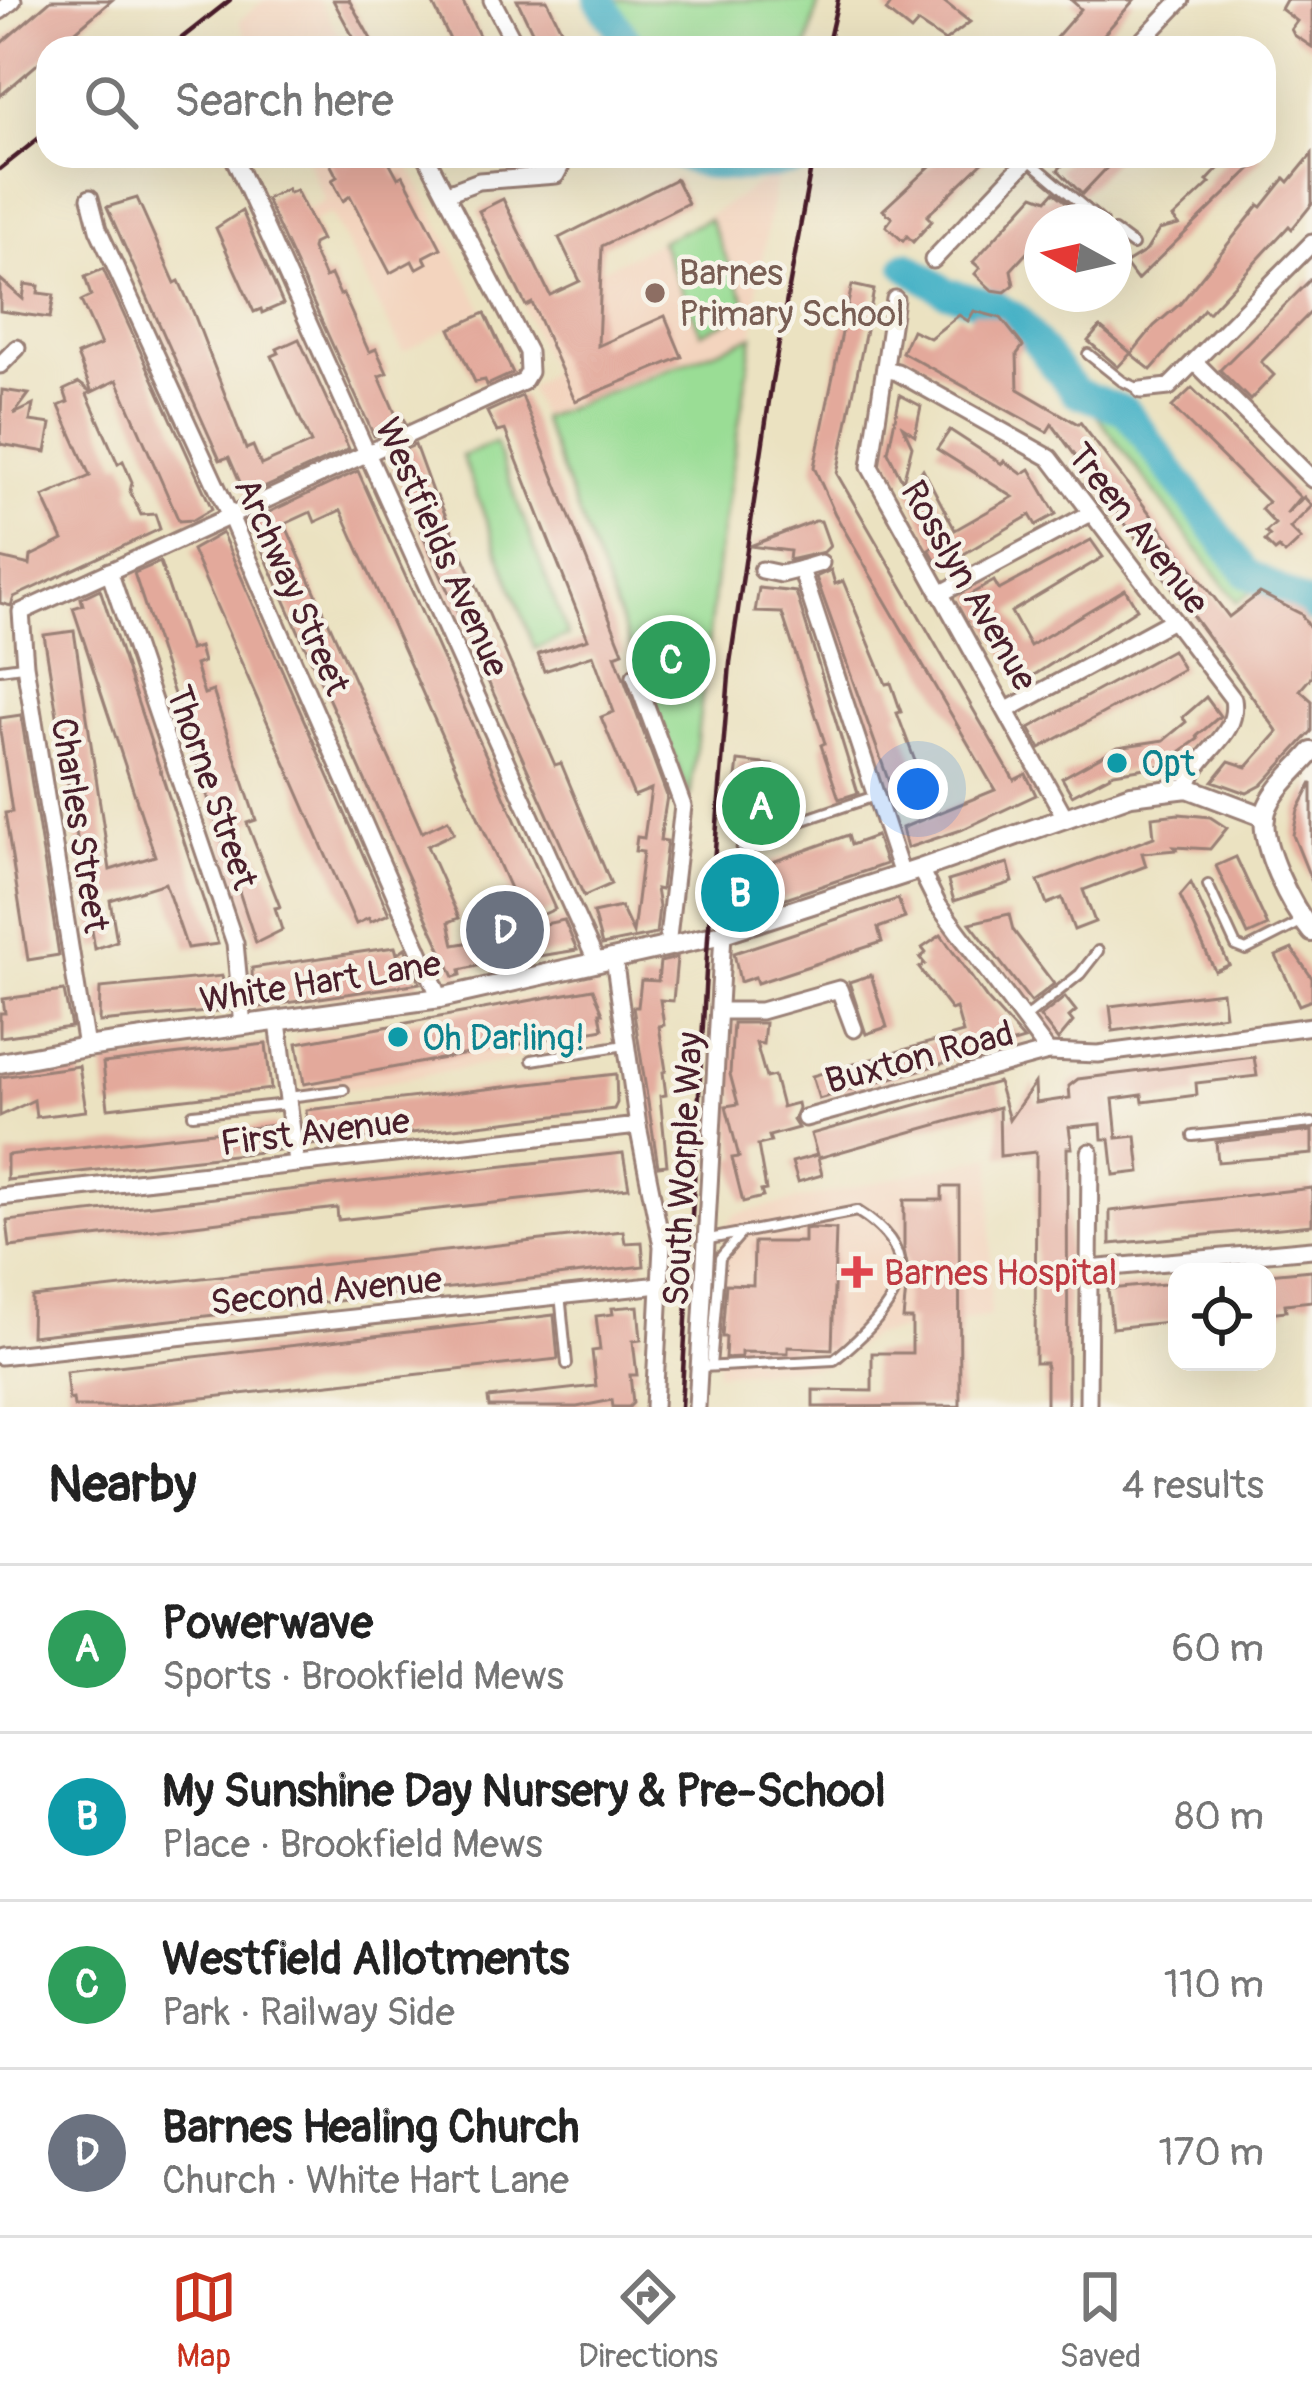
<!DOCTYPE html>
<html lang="en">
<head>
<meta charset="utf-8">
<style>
	body { margin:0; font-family:Pangolin,sans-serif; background:#f6f6f6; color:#222 }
	.controls { position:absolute; right:36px; bottom:36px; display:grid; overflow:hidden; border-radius:24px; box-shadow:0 12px 48px #0002 }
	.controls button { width:108px; height:108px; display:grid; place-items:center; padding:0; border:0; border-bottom:3px solid #e0e0e0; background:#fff; color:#222; font:60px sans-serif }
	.compass { position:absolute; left:1024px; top:204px; width:108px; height:108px; border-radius:50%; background:#fff; box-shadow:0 12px 48px #0002; rotate:278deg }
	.you { position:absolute; left:918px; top:789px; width:42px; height:42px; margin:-30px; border:9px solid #fff; border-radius:50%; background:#1a73e8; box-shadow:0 0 0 18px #1a73e833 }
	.badge { display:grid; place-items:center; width:78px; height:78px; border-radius:50%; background:#c8321e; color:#fff; font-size:39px; font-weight:700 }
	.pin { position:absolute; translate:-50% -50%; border:6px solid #fff; box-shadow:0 3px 12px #0006 }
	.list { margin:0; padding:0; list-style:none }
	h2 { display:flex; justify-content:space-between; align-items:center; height:156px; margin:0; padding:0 48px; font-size:51px }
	h2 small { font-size:39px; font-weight:400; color:#767676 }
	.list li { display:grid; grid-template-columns:78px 1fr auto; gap:36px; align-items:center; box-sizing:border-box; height:168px; padding:0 48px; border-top:3px solid #e0e0e0 }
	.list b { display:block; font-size:45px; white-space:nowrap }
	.list p { margin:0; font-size:39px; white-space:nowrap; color:#767676 }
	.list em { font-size:39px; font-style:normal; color:#767676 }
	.icon { flex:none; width:66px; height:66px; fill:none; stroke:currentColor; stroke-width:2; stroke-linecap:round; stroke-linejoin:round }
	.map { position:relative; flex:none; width:1312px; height:1407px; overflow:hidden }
	.search { position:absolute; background:#fff; box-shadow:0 12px 48px #0002; left:36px; right:36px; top:36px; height:132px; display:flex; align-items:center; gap:30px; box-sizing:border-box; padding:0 42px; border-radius:36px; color:#767676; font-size:45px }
	.sheet { height:828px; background:#fff }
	nav { display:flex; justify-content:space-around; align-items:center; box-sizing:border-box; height:168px; border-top:3px solid #e0e0e0; background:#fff; font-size:33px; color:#767676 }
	nav a { display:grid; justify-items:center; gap:6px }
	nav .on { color:#c8321e }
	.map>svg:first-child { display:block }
</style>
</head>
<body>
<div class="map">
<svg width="1312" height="1407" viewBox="0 0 1312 1407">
	<rect width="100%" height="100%" fill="#f7f3e8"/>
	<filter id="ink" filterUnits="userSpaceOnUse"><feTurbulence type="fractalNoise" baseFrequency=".00833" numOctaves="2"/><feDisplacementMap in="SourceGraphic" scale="24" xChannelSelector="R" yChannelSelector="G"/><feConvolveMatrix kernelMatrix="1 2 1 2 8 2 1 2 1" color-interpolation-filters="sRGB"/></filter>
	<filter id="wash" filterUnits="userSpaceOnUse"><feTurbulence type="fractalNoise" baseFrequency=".004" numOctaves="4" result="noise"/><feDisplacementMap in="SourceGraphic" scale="48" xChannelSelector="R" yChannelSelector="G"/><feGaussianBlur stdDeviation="2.7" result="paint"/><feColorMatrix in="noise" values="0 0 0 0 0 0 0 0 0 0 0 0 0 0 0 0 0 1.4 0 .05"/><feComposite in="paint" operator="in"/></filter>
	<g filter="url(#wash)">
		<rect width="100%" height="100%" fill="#ebe2c1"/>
		<g fill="#f3d4be">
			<path d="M264,0h55l27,48h-94l-13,-27z"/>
			<path d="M305,156h99l79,154 -80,42 -72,-138 -28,11 -5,-11 27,-13z"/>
			<path d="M777,172l-19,111 -5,53 -212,82 -12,-30 21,-17 -26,-63 173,-85z"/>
			<path d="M597,986l9,57 -259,46 -3,-4 -40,6 -10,-53z"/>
			<path d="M992,1156l-2,160 -119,20 -38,29 -116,8 7,-146 12,-13z"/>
		</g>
		<g fill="#9add95" stroke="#727e60" stroke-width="3">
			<path d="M612,0h207l-12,48h-165z"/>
			<path d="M709,219l41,92 -49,22 -41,-92z"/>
			<path d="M753,336l-34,213 -29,249 -149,-380z"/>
			<path d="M1090,406l35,9 129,175 -17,12z"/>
			<path d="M495,443l73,193 -33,13 -73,-193z"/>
		</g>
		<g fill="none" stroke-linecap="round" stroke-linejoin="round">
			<path stroke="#49b3c7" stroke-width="4.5" d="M668,157l13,-1"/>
			<g stroke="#49b3c7" stroke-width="30">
				<path d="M599,0l33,48"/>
				<path d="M681,156c47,20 91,8 139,0"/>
				<path d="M907,266l39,26 48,13 24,14 57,73 51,19 121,162 65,35"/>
			</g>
		</g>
		<g id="blocks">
			<g fill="#e3a99b" fill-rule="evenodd">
				<path d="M51,0h61l-56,48h-8v7l-48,41v-52z"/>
				<path d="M333,0h16l27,48h-17z"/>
				<path d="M431,0h31l23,48h-31z"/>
				<path d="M517,0h30l23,48h-30z"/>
				<path d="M894,0h48l28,22 -25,19 -27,-18 -7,8 -25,-20z"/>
				<path d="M1071,0h63l-42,48h-45l34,-39z"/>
				<path d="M1286,0h26v47l-18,-12 -3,-6 6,-8 -16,-12z"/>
				<path d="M1312,154v50l-20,25 -3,-3 -81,87 -4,-4 -53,61 -20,-16 23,-28 26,-22 79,-99 3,2 23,-29 4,4z"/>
				<path d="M326,156h60l12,22 5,-3 38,73 -17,9 3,6 -11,6 -4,-8 -22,12 -40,-77 -7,5 -11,-21 5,-3z"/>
				<path d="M941,156h48l-62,60 5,5 -19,21 -6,-6 -4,5 -17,-15 6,-8 -9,-8z"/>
				<path d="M1071,156h47l-36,38 -24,-24z"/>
				<path d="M1230,156h34l-127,124 -12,-16 21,-13 13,-21 20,-5 -6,-7 37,-35 -3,-2z"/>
				<path d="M676,179l12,24 -86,43 -4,100 67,-30 17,41 -107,44 -43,-98 -6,3 -47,-95 24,-12 47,96 30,-14 -21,-43z"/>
				<path d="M287,189l2,4 7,-3 25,50 -8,4 -1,5 13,29 6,-3 9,20 3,-1 26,58 7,-3 11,24 -8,3 17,39 5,-2 4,10 -27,12 -4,1 -108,-237z"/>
				<path d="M1054,192l16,13 -15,17h-13v14l-31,34 3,15 -9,7 -13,-2 -17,-16 5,-6 -7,-6 61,-67 13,5z"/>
				<path d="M137,198l38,85 4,-2 15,33 52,135 7,-3 8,19 50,-22 -39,-87 7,-3 -2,-4 22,-10 50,110 -103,47 -17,-39 -9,3 -113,-253z"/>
				<path d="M242,211l41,93 -21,9 -1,-4 -7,3 -38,-84z"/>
				<path d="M103,269l109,240 -19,11 -14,1 -62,-141 -25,12 -15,-37 24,-10 -20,-44 10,-5 -6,-19z"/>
				<path d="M1312,278v33l-51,51 13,13 -24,25 -30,-30z"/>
				<path d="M0,279l23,20 2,-15 14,2 -1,7 16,2 -4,23 -50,-7z"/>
				<path d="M852,285l22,5 -37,184 177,306 12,-6 10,21 -75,35 -54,18 -5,-20 93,-38 -160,-276 -21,-47z"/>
				<path d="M974,311l27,7 22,28 -6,8 1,35 60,35 2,-2 149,195 31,-24 41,21 11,17v45l-12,14 12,11v30l-50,54 -15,8 -34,-12 16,-20 18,6 31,-35 -226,-308 -5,8 -145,-80 10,-22 18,8 29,-23 9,6z"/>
				<path d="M485,313l28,60 -26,12 -2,-5 -10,2 -25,-53z"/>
				<path d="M1100,327l31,26 -13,14 -30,-26z"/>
				<path d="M79,383l12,9 -4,2 31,70 5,-3 9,21 -2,9 11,24 14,-1 5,15 -146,68 -3,9 -11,-3v-45l30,7 1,-9 32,-16 -20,-43 47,-21 -31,-70 9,-4 -4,-12z"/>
				<path d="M1192,388l108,109 -14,17 18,-17 8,9 -22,22 11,11 -16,15 -6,-6 -4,3 -10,-10 5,-5 -4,-4 9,-8 -14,-15 7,-7 -96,-95z"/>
				<path d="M2,390l27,4 -15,20 19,-9 -3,16 21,3 -5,28 -46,-8z"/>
				<path d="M900,395l21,11 -6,29 -12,-8 9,19 -9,36 -15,-30z"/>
				<path d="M522,396l101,256 -8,3 52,141 -7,44 7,1 -6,49 -5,-1 3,18 -3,27 -54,11 -9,-32 28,-6 12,26 10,-81 -8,-1 2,-14 7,1 7,-49 -17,7 -33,-79 13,-5 -21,-57 -49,16 -6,-17 50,-15 -83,-209 -8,2 -10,-20z"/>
				<path d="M950,430l52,34 2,-3 18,13 8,-5 26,45 -20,11 -6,-10 -90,53 -11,-19 6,-4 -27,-54 15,-22 32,61 58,-33 -76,-48z"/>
				<path d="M415,445l19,52 3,-1 118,269 6,-2 50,121 -27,12 -196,-439z"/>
				<path d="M358,471l197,438 -22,10 3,7 28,-6 13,30 -100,16 -17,4 1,5 -7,2 -27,-58 -176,-394 1,-5zM341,510l171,383 -15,3 1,4 -11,5 1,6 -11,3 6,26 -29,5 -5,-23 10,-4 -32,-72 27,-13 -6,-13 -26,12 -137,-308 26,-12 4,10z"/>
				<path d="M815,521h6l9,25 -6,6 -35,8 1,-9 -40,-5z"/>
				<path d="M222,533l167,381 -19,8 -1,-4 -13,6 -164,-374z"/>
				<path d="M1091,540l12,17 -92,55 19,34 95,-57 12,20 -117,75 -49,-90 23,-13 5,9z"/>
				<path d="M160,562l30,88 9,-3 4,15 -8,3 9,29 9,-3 43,129 -9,3 33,84 -5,1 7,22 -26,13 -122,-370z"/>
				<path d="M831,570l4,14 8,-3 43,103 5,-1 10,29 -4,1 24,64 -30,11 -75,-211z"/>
				<path d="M759,588l37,4 62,201 -19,6 -18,-54 4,-2 -43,-130 -27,-1z"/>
				<path d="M100,589l110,331 8,24 -31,4 -22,-65 -55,17 7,41 -22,8 -51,-314 30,-4 36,239 45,-14 -82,-248 10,-3 -2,-7z"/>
				<path d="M1172,650l11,19 -143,79 -11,-20z"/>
				<path d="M1206,697l14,19 -23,20 1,3 -28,20 1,5 -57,9 -42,22 -10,-17 56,-31 46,-7 22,-18 -3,-5z"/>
				<path d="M21,715l38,240 -31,5 -23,-147 7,-1 -12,-81v-13z"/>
				<path d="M738,761l34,4 -7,22 3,22 -30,14 -11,-1 1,-18h5z"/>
				<path d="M1312,783v99l-19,-47 5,-25z"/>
				<path d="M1179,814l31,3 17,11 -17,21 -36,-2 2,3 -34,3 4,13 -63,24 12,32 -21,8 -12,-32 -15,6 -9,-23 116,-44 -2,-20z"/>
				<path d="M848,835l3,10 25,-9 10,28 -115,39 -8,-27 10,-4 -3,-9z"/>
				<path d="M1236,857l32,69 -20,9 -32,-69z"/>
				<path d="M1008,863l5,19 -59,19 -6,-20z"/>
				<path d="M738,877l10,31 -12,4 -18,-2 3,-28z"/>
				<path d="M1191,883l38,82 -14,6 -35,-75z"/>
				<path d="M898,899l7,19 -27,10 4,14 -125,41 -2,-6 -15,5 -6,-29z"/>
				<path d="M1009,914l4,16 41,54 -23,18 -61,-79z"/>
				<path d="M941,935l46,64 37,41 -205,59 -7,-23 151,-43 -7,-25 -5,2 -32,-42 6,-4 -5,-6 6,-5 -4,-5z"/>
				<path d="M395,947l2,7 8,-6 15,35 -167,25 -1,-40z"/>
				<path d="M1292,949l20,29v22l-13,5 -23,-49z"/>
				<path d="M677,958l-4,43 -13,-1 4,25 -5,1 7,45 -3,1 3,23 -6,1 7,69 -9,1 -25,-159h5l3,-27 17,1 2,-19z"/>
				<path d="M871,975l16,52 -21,7 -17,-52z"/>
				<path d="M222,976l7,34 -130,12 1,-34z"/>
				<path d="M593,989l10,24h-3l3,16 -299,55 -7,-41z"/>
				<path d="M64,991l7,36 -71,10v-24h5l-2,-14z"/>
				<path d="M1222,992l3,23 -112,16 -3,-25z"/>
				<path d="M1065,997l11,14 -7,6 4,5 -15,18 -18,-23z"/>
				<path d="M733,1023h32l-2,21 -7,-1 10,35 8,-2 8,31 15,-4 1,5 -5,12 5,8 -29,8 2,6 -13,3 8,45 -5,1 2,6 -20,5 -11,-44 7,-1 -13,-51 12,-2 -8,-30z"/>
				<path d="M266,1044l5,45 -163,19 -5,-45z"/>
				<path d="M1254,1057l3,19 -61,7 1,12 -54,7 -1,-7 -29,4 4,39 19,-2 4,36 -26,3 -4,-36h-8l-1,-15 -32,3 3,21h-5l1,259h-22v-44h-11l1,-211 -36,4 -1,-49 -181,51 4,17 -24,7 -6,-20 25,-7 -6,-21 187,-52 11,38 26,-37 1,20 34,-5 -1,-12 9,-7z"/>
				<path d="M79,1066l7,45 -50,6 -2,-17 -34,16v-39z"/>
				<path d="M616,1074l1,29 -3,6 -304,36 -4,-35z"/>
				<path d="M276,1125l3,25 -272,30v-25z"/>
				<path d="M1312,1131v23l-94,8 -2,-20z"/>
				<path d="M623,1153l6,35 -291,32 -1,-12 -327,39 -3,-26z"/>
				<path d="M942,1187h17l1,219 -147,1v-17l59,1v-38h40v-34h-9l5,-50 -4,-19v-50h38z"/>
				<path d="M1312,1188v37l-202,19v-33z"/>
				<path d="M812,1228l24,1 -4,120 -44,-2v6l-47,-1v5l-16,1 1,-21h-4l4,-53 27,1 1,-43h50v-13z"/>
				<path d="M623,1231l2,12 17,-1 2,24 -613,70 1,-39z"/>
				<path d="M1312,1270v31l-27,3 1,7 -19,2v-39z"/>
				<path d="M1177,1283v38l-65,7 -4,-39z"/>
				<path d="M638,1306l3,34 -8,1 4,34h-7l3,28 -4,4h-16l-1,-7 -35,7h-88l-1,-9 108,-12 -4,-35 8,-1 -4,-34 17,-2 -1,-6z"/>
				<path d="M554,1315l4,44 -437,48h-47l-1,-8 -4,1 -3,-28z"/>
			</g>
		</g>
	</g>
	<g filter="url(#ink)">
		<use href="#blocks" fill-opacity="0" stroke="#9a8076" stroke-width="3"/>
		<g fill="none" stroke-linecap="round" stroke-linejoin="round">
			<defs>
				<g id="service">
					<path d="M1029,160l73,62"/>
					<path d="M1114,231l19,14"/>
					<path d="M1088,354l34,27 19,9"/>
					<path d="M0,669l22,-3"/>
					<path d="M759,835l116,-39"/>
					<path d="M1208,885l28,61 10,4 57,-29"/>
					<path d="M1025,1018l55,-44 18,-23"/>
					<path d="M532,1060l93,-15"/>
					<path d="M288,1097l56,-7"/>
					<path d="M193,1114l94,-10"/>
					<path d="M1193,1136l119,-13"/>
					<path d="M560,1294l7,70"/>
					<path d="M711,1366l9,-108 19,-22"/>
					<path d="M702,1367l132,-7c55,-45 104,-99 23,-149l-148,28"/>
				</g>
				<g id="minor">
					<path d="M492,0l25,48"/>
					<path d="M0,11l13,-11"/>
					<path d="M1135,48l46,-48"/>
					<path d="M233,156l364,807"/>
					<path d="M447,193l32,-12 77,-6 10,-19"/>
					<path d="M90,198l8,31 132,287 210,482"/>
					<path d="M933,260l98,-104"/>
					<path d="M895,299l-25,168 196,352"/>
					<path d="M1195,362l117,117"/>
					<path d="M0,365l17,-17"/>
					<path d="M885,369l12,3 153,86 183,241c7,40 -39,53 -45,89"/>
					<path d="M1141,390l28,-3 143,-144"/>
					<path d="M821,563l-20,6 101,306"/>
					<path d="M762,570l19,4 20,-5"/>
					<path d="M109,571l126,372 8,83"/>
					<path d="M940,594l151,-81"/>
					<path d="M635,676l48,130 -16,140"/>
					<path d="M1007,710l166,-90"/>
					<path d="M920,869l18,36 110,147 50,2 214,-28"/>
					<path d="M764,920l-20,-63 4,-27 33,-14 -4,-29"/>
					<path d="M614,958l24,168 24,120 -8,161"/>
					<path d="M721,1011h40l78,-22 15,40"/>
					<path d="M278,1022l18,140"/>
					<path d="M86,1047l-61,-382 -4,-53 502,-230 6,-10 -1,-20 -102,-196"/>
					<path d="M805,1118l243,-66"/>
					<path d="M0,1197l638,-71"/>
					<path d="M1089,1269l223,-20"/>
					<path d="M0,1356l660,-71"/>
					<path d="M697,1407l26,-474"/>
					<path d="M1088,1407l2,-255"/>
				</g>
				<g id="tertiary">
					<path d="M1312,752c-15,18 -39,37 -46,59 -9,31 26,97 46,121"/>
					<path d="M0,1063l86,-16 354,-49 274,-62 206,-67 211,-74 57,-7 77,29"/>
				</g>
			</defs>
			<use href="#service" stroke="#9a8076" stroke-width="14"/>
			<use href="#minor" stroke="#9a8076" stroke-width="21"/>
			<use href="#tertiary" stroke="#9a8076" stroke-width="24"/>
			<use href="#service" stroke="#fff" stroke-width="8"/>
			<use href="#minor" stroke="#fff" stroke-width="15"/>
			<use href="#tertiary" stroke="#fff" stroke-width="18"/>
			<g stroke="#4a1f2b" stroke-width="4.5">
				<path d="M169,48l61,-48"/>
				<path d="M827,48l11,-48"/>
				<path d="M0,169l48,-38"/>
				<path d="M681,1407l27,-470 22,-274 42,-282 41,-225"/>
			</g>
		</g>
	</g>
	<circle fill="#8d6e63" stroke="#f7f3e8" stroke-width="4.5" cx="655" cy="293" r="12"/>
	<g fill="#0f9aa8" stroke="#f7f3e8" stroke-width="4.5">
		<circle cx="1117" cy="763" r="12"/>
		<circle cx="398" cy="1037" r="12"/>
	</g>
	<path fill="#e0444e" stroke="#f7f3e8" stroke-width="4.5" d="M851 1254h12v12h12v12h-12v12h-12v-12h-12v-12h12z"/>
	<g text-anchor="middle" stroke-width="9" stroke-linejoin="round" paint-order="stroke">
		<g font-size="36" fill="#785e54" stroke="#f7f3e8" text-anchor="start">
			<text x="679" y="285">Barnes<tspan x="679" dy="41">Primary School</tspan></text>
		</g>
		<g font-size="36" fill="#4a1f2b" stroke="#f7f3e8">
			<text transform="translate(1139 528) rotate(52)" y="13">Treen Avenue</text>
			<text transform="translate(443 547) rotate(66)" y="13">Westfields Avenue</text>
			<text transform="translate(970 585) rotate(60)" y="13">Rosslyn Avenue</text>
			<text transform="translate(293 586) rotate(66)" y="13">Archway Street</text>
			<text transform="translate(213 787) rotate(71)" y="13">Thorne Street</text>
			<text transform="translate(81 825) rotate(81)" y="13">Charles Street</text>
			<text transform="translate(320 981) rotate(-9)" y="13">White Hart Lane</text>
			<text transform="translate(919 1056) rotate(-15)" y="13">Buxton Road</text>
			<text transform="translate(315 1131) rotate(-7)" y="13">First Avenue</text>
			<text transform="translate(682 1169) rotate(-87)" y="13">South Worple Way</text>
			<text transform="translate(326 1290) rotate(-6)" y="13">Second Avenue</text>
		</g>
		<g font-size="36" fill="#0d838f" stroke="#f7f3e8" text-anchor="start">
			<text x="1141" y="776">Opt</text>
			<text x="422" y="1050">Oh Darling!</text>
		</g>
		<g font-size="36" fill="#be3a42" stroke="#f7f3e8" text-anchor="start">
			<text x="884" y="1285">Barnes Hospital</text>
		</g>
	</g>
</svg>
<div class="controls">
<button><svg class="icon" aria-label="locate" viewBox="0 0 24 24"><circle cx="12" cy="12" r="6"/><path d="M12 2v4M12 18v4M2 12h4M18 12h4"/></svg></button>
</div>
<svg class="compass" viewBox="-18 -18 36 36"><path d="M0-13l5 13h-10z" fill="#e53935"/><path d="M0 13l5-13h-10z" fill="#767676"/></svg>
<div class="you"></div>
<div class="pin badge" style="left:761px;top:806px;background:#2e9e5b">A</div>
<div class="pin badge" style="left:740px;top:893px;background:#0f9aa8">B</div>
<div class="pin badge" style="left:671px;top:660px;background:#2e9e5b">C</div>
<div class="pin badge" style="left:505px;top:930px;background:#6b7280">D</div>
<div class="search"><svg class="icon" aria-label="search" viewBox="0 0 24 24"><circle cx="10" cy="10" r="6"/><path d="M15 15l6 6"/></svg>Search here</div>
</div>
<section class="sheet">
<h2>Nearby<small>4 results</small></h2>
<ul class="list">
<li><span class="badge" style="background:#2e9e5b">A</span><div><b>Powerwave</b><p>Sports · Brookfield Mews</p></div><em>60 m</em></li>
<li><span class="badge" style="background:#0f9aa8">B</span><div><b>My Sunshine Day Nursery &amp; Pre-School</b><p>Place · Brookfield Mews</p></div><em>80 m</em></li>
<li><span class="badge" style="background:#2e9e5b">C</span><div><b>Westfield Allotments</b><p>Park · Railway Side</p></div><em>110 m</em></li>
<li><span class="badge" style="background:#6b7280">D</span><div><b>Barnes Healing Church</b><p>Church · White Hart Lane</p></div><em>170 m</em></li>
</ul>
</section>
<nav>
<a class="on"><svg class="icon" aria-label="map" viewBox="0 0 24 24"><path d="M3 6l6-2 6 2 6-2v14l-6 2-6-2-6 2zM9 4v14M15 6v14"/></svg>Map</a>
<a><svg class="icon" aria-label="directions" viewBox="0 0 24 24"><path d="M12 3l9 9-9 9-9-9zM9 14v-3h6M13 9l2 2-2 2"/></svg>Directions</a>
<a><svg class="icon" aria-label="saved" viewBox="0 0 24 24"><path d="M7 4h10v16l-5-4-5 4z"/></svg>Saved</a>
</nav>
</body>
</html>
